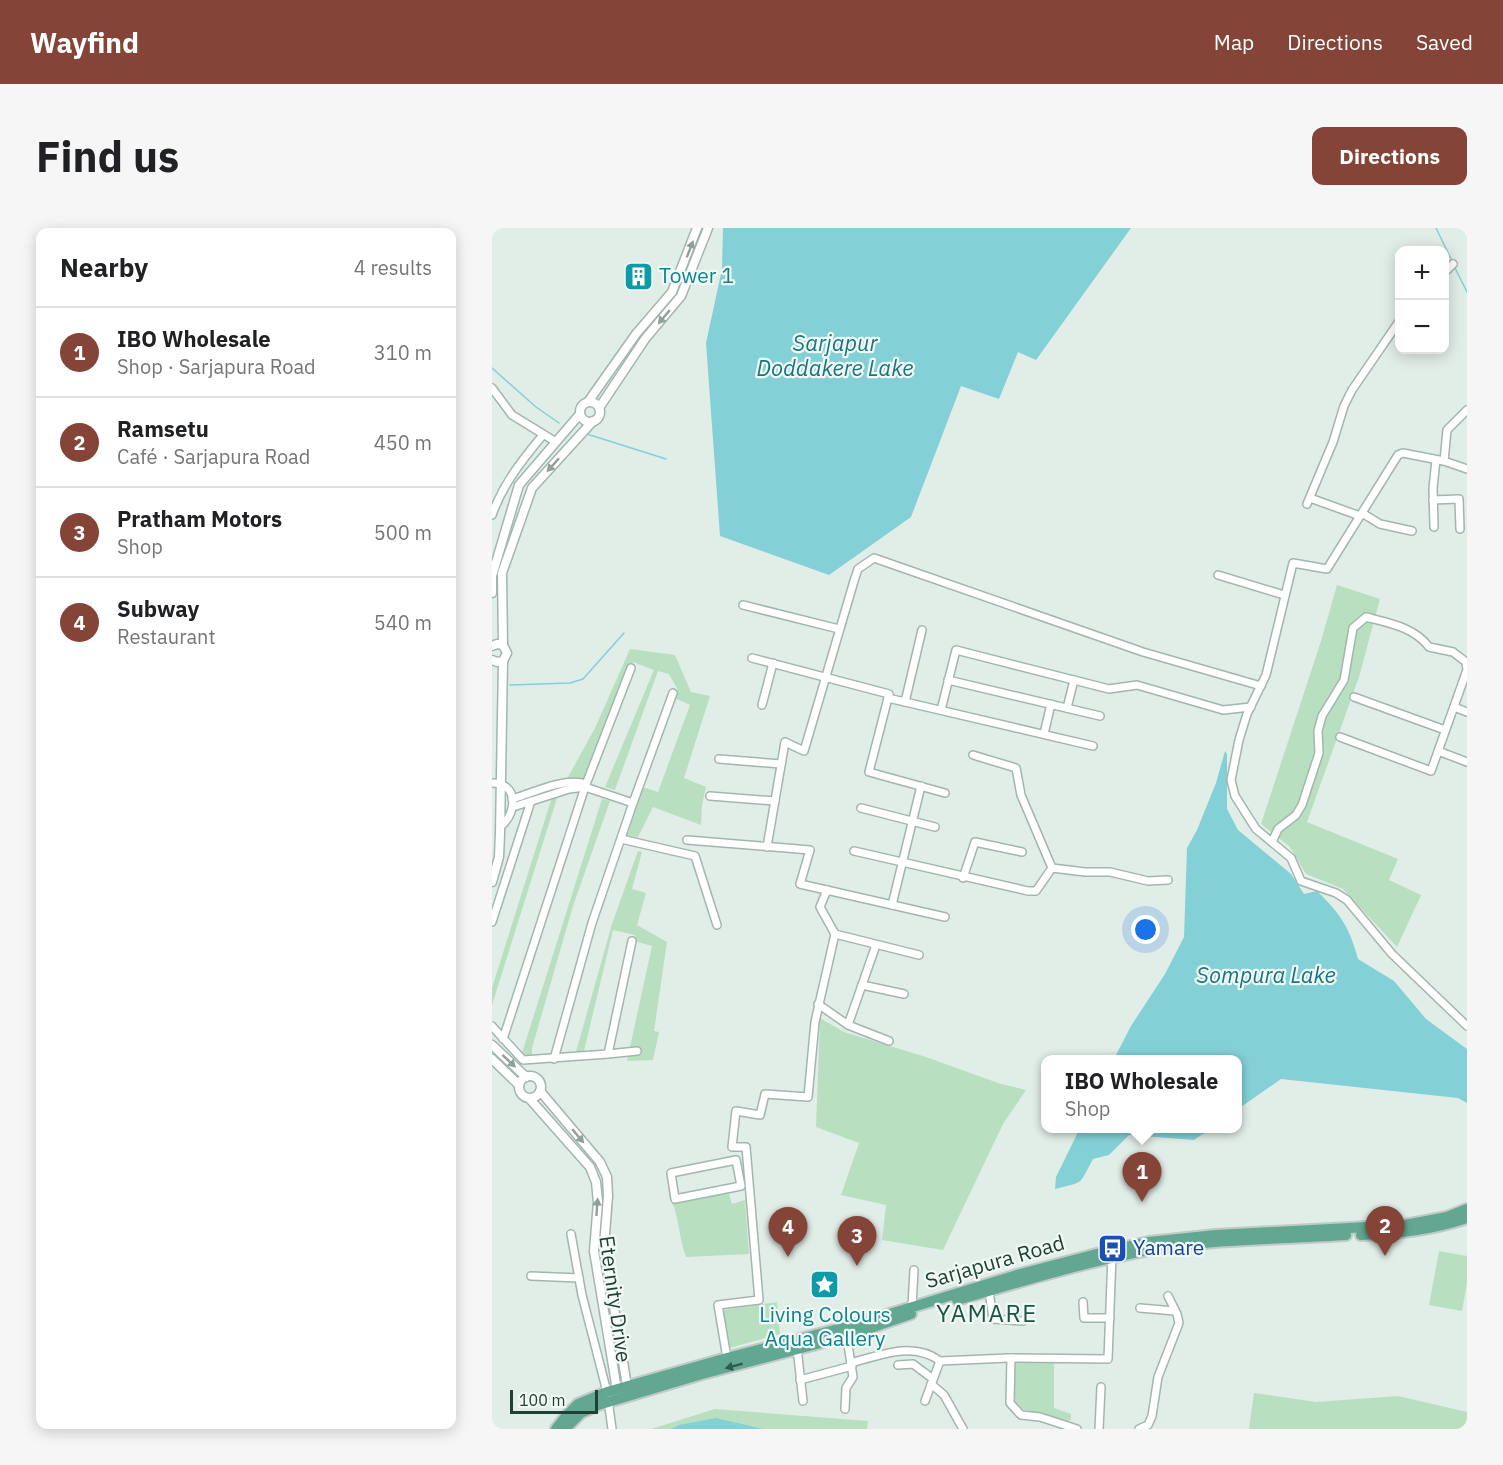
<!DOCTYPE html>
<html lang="en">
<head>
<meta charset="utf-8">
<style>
	body { margin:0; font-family:"IBM Plex Sans",sans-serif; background:#f6f6f6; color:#202124 }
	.controls { position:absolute; right:18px; top:18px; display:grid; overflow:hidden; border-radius:12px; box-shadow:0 3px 15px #0003 }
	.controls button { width:54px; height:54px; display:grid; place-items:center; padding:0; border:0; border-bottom:2px solid #e0e0e0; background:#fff; color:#202124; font:30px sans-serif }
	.scale { position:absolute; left:18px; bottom:15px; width:88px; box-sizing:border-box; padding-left:6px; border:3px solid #204035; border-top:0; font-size:16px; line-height:21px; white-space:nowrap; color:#204035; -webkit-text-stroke:4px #f2f9f5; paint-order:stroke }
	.you { position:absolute; left:654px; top:702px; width:21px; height:21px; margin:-15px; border:4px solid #fff; border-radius:50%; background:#1a73e8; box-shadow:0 0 0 9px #1a73e833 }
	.badge { display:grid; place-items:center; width:39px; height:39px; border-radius:50%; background:#844437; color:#fff; font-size:20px; font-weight:700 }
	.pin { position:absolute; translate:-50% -50px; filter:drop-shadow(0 2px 3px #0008) }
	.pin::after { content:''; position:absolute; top:32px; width:21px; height:18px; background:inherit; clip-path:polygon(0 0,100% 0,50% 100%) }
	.popup { position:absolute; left:549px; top:827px; width:201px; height:78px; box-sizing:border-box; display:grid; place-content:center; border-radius:12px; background:#fff; filter:drop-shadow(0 2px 4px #0005); font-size:20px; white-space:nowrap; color:#757577 }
	.popup b { font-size:22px; color:#202124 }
	.popup::after { content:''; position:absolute; left:50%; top:100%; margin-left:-12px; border:12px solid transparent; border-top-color:#fff }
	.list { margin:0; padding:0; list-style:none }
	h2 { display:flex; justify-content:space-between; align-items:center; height:78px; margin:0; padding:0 24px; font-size:26px }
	h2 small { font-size:20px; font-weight:400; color:#757577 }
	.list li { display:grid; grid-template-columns:39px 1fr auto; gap:18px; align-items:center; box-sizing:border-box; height:90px; padding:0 24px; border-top:2px solid #e0e0e0 }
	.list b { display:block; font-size:22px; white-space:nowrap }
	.list p { margin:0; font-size:20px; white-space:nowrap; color:#757577 }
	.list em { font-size:20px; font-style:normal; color:#757577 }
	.map { position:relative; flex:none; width:975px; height:1201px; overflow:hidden; border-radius:12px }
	header { display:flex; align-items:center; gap:36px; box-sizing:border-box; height:84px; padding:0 30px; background:#844437; color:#fff }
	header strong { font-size:28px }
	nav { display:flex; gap:33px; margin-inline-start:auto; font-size:21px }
	.intro { display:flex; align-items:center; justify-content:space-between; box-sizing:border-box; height:144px; padding:0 36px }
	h1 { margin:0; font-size:42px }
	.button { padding:15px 27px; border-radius:12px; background:#844437; color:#fff; font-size:21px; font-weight:700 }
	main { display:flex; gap:36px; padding:0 36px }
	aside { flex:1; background:#fff; border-radius:12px; box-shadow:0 3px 15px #0003 }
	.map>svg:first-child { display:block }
</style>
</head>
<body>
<header>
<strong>Wayfind</strong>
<nav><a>Map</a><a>Directions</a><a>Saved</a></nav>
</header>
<div class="intro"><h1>Find us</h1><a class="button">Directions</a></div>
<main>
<aside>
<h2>Nearby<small>4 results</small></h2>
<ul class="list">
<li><span class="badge">1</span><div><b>IBO Wholesale</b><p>Shop · Sarjapura Road</p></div><em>310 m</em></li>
<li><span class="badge">2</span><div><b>Ramsetu</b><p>Café · Sarjapura Road</p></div><em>450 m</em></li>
<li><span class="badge">3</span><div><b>Pratham Motors</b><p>Shop</p></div><em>500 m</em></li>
<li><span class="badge">4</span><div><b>Subway</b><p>Restaurant</p></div><em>540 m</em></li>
</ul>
</aside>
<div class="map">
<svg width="975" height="1201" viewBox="0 0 975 1201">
	<rect width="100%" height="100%" fill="#e1ede7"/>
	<g fill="#b8e0c0">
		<path d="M845,357l43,14 -21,78 -52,145 91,37 -9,21 32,15 -24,52 -54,-58 -37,-15 -16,-27 -29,-23 60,-183z"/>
		<path d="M138,421l45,6 16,37 19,4 -26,82 22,9 -4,18 -1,20 -48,-18 -15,30 -11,-1 16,-49 15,5 32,-87 -15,-7 3,-8 -9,-16 -11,-3 -43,119 -10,-3 49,-117 -21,-8 -49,118 -17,-1 28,-51z"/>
		<path d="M66,567l-66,210v-17l60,-191z"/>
		<path d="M110,571l8,2 -37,105 -41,142v8h-5l-5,-3z"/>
		<path d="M146,623l4,1 -10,37 14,4 -9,32 30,17 -13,89 5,1 -6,28 -26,1 25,-115 -18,-5 1,-6 -22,-5 -29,121 -8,1 36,-128z"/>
		<path d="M328,790l24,14 82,25 72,26 28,7 -23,34 -60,126 -61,-10 4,-35 -45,-10 18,-52 -43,-16z"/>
		<path d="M236,963l4,13 13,-4 4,54 -63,3c-7,-19 -7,-39 -14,-55z"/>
		<path d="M947,1023l28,5v27l-5,28 -33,-6z"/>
		<path d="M285,1074l3,32 -51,14 -6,-38z"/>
		<path d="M526,1132l36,1v47l17,6v6l-6,2 -46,-14 -5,-4 -1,-42z"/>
		<path d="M762,1165l62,9 82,-6 69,16v17h-218z"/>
		<path d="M223,1181l153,12 -1,8h-216z"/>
	</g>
	<g fill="#84d0d7">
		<path d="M231,0h408l-95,132 -18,-8 -19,47 -38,-13 -50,131 -82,58 -109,-39 -14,-193 16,-74z"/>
		<path d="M733,523l2,3v55l11,21 53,44 13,20 13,-3c24,24 32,35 41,68l36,22 32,38 41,30v54l-9,-5 -177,-19 -43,30v-49l-124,-1 17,-33 34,-52 19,-37 3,-89 10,-18 19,-47z"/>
		<path d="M588,900h130v1l-16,11 -65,-5 -20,20 -16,4c-15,27 -7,22 -38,30l1,-12z"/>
		<path d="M224,1190l47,11h-92l8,-4z"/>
	</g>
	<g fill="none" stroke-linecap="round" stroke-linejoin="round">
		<g stroke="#84d0d7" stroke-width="1.5">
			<path d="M944,0l16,33"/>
			<path d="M962,38l13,26"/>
			<path d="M0,140l44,39 23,16"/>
			<path d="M95,206l79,25"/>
			<path d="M18,457l60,-2 13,-4 41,-46"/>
		</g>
		<defs>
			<g id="minor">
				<path d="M952,45l9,-9"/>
				<path d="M0,160l20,27 44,27"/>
				<path d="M952,233l3,-31 20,-20"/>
				<path d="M975,241l-23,-8 -41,-8 -5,2 -71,114 -34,-6 -27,112 -19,39 -8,26 -8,40 4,16 21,33 35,29 10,23 35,12 11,7 45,54 75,72"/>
				<path d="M818,270l50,18"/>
				<path d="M941,272l26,-1 1,30"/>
				<path d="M815,276l26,-62 11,-36 8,-16 48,-70"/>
				<path d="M870,285l18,11 32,7"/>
				<path d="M0,287c11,-31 30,-55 51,-80"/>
				<path d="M942,299l-1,-39 3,-28"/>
				<path d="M726,347l66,20"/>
				<path d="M251,377l96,24"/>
				<path d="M260,430l137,36 -20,78 76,21"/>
				<path d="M456,452l152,36"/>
				<path d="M862,469l91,33"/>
				<path d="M396,470l205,48"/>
				<path d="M413,474l17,-72"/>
				<path d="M270,477l11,-42"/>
				<path d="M962,479l13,5"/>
				<path d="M575,480l7,-28"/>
				<path d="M449,482l15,-60 153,39 28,-4 86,25 28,-3"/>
				<path d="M552,506l7,-30"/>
				<path d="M946,523l29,11"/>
				<path d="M481,527l43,13 5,27 31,73"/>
				<path d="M227,531l62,5"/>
				<path d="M0,555c26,0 26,29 9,43"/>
				<path d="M218,568l65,5"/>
				<path d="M20,571c21,-6 48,-20 70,-16l3,4 48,16 40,-110"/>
				<path d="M21,579l56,-18 16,-2"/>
				<path d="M369,580l74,19"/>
				<path d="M129,611l74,17 22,69"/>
				<path d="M195,612l123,10 -10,34 145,33"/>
				<path d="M780,614l6,-13 18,-14 6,-10 17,-52 -1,-22 4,-15 22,-36 9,-52 13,-11c23,6 48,10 63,30l24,5 13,10 1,8 -36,101 -91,-34"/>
				<path d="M275,619l18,-105 19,9 50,-170 4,-12 16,-11 269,94 118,34"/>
				<path d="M362,623l174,40h8l16,-23"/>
				<path d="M560,640l33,4h25l38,9 20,-1"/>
				<path d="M471,650l12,-36 47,10"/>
				<path d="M400,677l29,-119"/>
				<path d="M0,694l39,-121"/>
				<path d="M343,706l84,21"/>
				<path d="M370,757l42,9"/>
				<path d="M326,776l30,21 41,16"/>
				<path d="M356,797l28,-80"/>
				<path d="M0,798l31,34 85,-6 24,-113"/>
				<path d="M11,811l82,-252 46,-119"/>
				<path d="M116,826l29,-3"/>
				<path d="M62,831l38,-136 41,-120"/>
				<path d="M244,932l5,26 -66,13 -4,-26z"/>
				<path d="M79,1006l11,61 25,97 5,37"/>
				<path d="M39,1048l48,2"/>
				<path d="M497,1063l4,28 30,2"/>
				<path d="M591,1074l1,16h26"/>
				<path d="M420,1078l2,-36"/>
				<path d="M648,1080l35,3"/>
				<path d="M305,1120l6,53"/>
				<path d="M235,1130l-9,-53 41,-5 -13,-153h-14l4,-36 24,4 5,-21 43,3 7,-75 20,-88 -15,-27 7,-17"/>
				<path d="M519,1130l-1,45 11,12 19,2 37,12"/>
				<path d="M359,1135c29,-8 62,-22 89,-2l68,-3 100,1 4,-103"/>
				<path d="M406,1137l15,-1 20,15"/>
				<path d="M308,1152l52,-14"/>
				<path d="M439,1156l13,11 19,34"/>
				<path d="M433,1173l15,-40"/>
				<path d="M353,1181l1,-21 7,-11 -7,-45"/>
				<path d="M607,1201l2,-42"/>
				<path d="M647,1201l9,-4 4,-9 6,-39 21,-54 -2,-9 -9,-18"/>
			</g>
			<g id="tertiary">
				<path d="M96,174l48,-68 36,-42 25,-64"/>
				<circle cx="98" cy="184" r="10"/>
				<path d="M107,180l46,-69 36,-43 27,-68"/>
				<path d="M0,365v-17l27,-91 61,-71"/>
				<path d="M11,417l-1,-72 30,-85 61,-67"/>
				<path d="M0,418l5,-2 6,1 4,8 -4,8 -6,1 -5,-2"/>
				<path d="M0,654l7,-25 1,-24 3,-172"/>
				<path d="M0,817l34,32"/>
				<path d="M0,831l27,26"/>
				<circle cx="38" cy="859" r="11"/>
				<path d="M48,863l60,71 7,15 1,19 -4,50 23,140"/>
				<path d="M37,870l61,69 6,15 2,20 -4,49 23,139"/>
			</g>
			<g id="primary">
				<path d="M869,1007c38,-2 71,-5 106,-17"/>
				<path d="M465,1072c63,-18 127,-38 192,-50 64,-11 132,-11 197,-15"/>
				<path d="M64,1201l10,-13 12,-12 29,-12 120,-34 127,-33 163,-50 95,-25 37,-8 67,-7 189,-10 42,-8 20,-8"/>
				<path d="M73,1201l16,-16 17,-8 104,-31 145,-38 64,-22"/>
			</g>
		</defs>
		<use href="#minor" stroke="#a3b6ae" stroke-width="10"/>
		<use href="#tertiary" stroke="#a3b6ae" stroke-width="11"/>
		<use href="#primary" stroke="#c1cac6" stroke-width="14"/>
		<use href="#minor" stroke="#fff" stroke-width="7"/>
		<use href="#tertiary" stroke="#fff" stroke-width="8"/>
		<use href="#primary" stroke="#62a791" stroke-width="10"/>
	</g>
	<defs><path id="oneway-solid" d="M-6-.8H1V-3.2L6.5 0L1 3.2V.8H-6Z" transform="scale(1.5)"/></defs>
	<g fill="#90a09a">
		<use href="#oneway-solid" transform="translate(198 21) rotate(-69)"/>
		<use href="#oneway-solid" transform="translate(172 89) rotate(130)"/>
		<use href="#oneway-solid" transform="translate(61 237) rotate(132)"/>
		<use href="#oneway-solid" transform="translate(17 833) rotate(43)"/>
		<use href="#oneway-solid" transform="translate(86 908) rotate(50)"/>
		<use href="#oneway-solid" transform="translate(105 979) rotate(-86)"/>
	</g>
	<use fill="#305a4c" href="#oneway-solid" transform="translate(242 1138) rotate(165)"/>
	<defs>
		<symbol id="building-square" viewBox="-11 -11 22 22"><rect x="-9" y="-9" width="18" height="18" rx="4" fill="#0f9aa8" stroke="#f2f9f5"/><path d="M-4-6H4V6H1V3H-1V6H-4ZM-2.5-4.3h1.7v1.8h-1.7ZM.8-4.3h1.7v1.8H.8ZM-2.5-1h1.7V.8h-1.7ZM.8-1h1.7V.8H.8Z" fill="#fff"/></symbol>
		<symbol id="bus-square" viewBox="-11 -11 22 22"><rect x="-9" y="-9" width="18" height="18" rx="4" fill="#1a4fb4" stroke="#f2f9f5"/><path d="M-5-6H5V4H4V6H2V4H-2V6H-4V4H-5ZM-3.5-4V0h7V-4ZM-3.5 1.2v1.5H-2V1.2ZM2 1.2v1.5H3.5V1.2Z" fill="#fff"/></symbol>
		<symbol id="sight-square" viewBox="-11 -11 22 22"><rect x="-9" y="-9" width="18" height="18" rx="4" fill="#0f9aa8" stroke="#f2f9f5"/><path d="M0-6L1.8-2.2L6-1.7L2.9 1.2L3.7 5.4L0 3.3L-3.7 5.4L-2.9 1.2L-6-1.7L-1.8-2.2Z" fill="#fff"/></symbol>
	</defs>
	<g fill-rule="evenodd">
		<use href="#building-square" x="130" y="32" width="33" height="33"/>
		<use href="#bus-square" x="604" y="1004" width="33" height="33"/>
		<use href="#sight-square" x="316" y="1040" width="33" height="33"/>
	</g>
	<g text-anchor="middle" stroke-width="4.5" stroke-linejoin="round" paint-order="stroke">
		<g font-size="21" fill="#0d838f" stroke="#f2f9f5" text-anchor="start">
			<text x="167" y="55">Tower 1</text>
			<text x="333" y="1094" text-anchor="middle">Living Colours<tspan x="333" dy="24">Aqua Gallery</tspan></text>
		</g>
		<g font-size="21" fill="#164399" stroke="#f2f9f5" text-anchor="start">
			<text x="641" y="1027">Yamare</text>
		</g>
		<g font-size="21" fill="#204035" stroke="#f2f9f5">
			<text transform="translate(503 1034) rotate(-16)" y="7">Sarjapura Road</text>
			<text transform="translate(123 1071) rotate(82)" y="7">Eternity Drive</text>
		</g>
		<g font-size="22" font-style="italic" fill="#147681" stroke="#f2f9f5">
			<text x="343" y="123">Sarjapur<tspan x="343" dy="25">Doddakere Lake</tspan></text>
			<text x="774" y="755">Sompura Lake</text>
		</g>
		<g font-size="24" letter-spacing="1.5" fill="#1a5442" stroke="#f2f9f5">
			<text x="495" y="1094">YAMARE</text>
		</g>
	</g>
</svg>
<div class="controls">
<button>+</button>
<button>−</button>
</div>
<div class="scale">100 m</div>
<div class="you"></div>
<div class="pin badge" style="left:650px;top:974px">1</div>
<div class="popup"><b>IBO Wholesale</b>Shop</div>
<div class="pin badge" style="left:893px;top:1028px">2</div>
<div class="pin badge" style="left:365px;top:1038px">3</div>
<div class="pin badge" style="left:296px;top:1029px">4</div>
</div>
</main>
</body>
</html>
